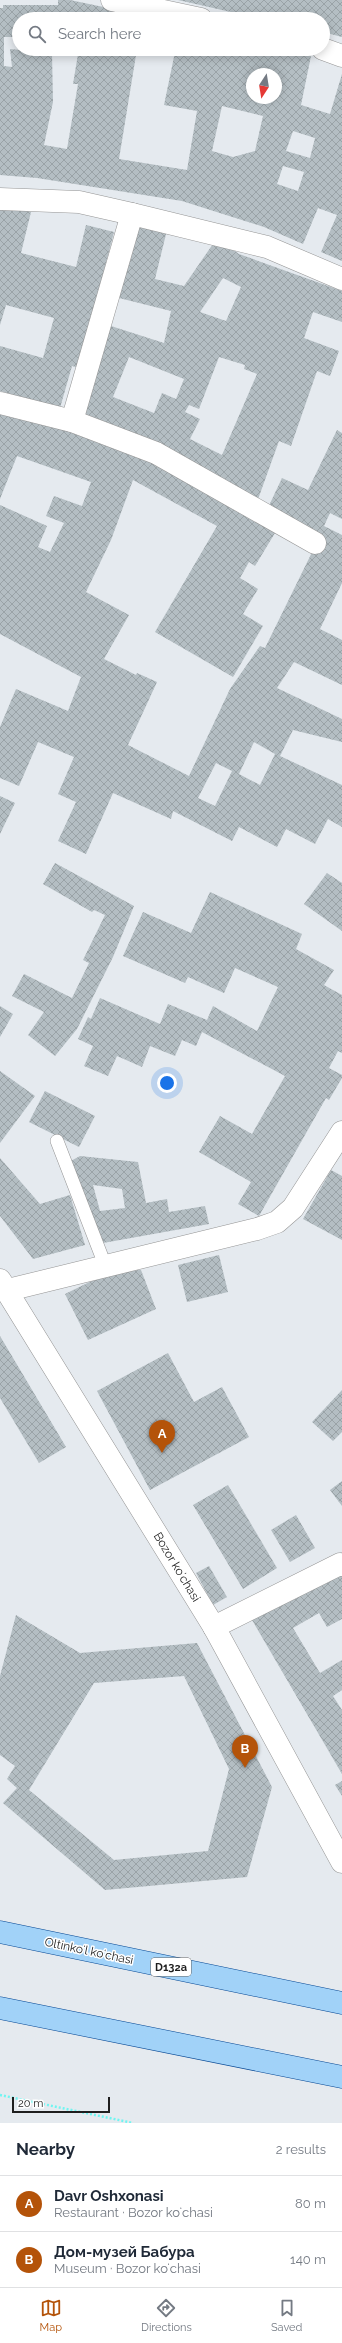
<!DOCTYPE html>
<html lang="en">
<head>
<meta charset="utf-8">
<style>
	body { margin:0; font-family:Raleway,sans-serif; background:#f2f2f3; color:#1f2937 }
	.compass { position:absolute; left:246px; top:68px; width:36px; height:36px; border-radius:50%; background:#fff; box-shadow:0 2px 10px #0003; rotate:192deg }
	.scale { position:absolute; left:12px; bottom:10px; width:98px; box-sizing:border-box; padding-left:4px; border:2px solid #1e1e1e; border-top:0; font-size:11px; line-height:14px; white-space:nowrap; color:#1e1e1e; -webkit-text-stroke:3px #fff; paint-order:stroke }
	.you { position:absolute; left:167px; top:1083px; width:14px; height:14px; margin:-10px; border:3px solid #fff; border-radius:50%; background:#1a73e8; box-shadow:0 0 0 6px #1a73e833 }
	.badge { display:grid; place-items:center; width:26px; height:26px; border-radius:50%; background:#b45309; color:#fff; font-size:13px; font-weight:700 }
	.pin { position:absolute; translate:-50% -33px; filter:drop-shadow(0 1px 2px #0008) }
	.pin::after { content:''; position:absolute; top:21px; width:14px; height:12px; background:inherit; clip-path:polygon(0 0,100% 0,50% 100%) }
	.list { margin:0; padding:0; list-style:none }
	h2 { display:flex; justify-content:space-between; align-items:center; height:52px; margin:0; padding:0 16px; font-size:17px }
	h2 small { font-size:13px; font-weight:400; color:#747a83 }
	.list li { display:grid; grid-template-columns:26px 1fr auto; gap:12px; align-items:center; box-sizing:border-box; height:56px; padding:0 16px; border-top:1px solid #e0e1e3 }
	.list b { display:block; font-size:15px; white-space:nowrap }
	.list p { margin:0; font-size:13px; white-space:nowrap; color:#747a83 }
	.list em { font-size:13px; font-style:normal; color:#747a83 }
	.icon { flex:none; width:22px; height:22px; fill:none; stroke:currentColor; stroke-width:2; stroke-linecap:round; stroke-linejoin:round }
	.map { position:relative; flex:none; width:342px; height:2123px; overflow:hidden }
	.search { position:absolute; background:#fff; box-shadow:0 2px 10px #0003; left:12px; right:12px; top:12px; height:44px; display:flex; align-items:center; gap:10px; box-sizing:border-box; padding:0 14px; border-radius:22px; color:#747a83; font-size:15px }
	.sheet { height:164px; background:#fff }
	nav { display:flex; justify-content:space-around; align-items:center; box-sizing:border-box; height:56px; border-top:1px solid #e0e1e3; background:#fff; font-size:11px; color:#747a83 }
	nav a { display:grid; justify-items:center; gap:2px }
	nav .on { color:#b45309 }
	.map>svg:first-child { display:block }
</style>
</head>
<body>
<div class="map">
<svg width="342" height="2123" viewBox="0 0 342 2123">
	<defs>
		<pattern id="building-cross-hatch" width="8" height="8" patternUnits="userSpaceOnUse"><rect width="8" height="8" fill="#b4bec3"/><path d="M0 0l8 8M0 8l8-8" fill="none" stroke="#9aa3a7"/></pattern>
	</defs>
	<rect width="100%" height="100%" fill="#e5eaef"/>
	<g fill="url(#building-cross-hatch)" fill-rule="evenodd">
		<path d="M58,0h12l86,18 -137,1v18h-15v29l8,1 -2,-18 42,4 1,49 -9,43 23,4 11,-65h-5l5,-30 -27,-5h86l-18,110 68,11 10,-59 -33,-6 11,-53 -12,-3h122l26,7 -10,49 29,9 12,-40v187l-21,-9 16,-37 -19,-7 -15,36 -39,-17 -82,-26 -145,-23 -37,-3v-167h3v-3h55zM252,74h24v24h-24zM222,106l41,10 -8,35 -22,6 -21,-6zM293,131l22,7 -5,20 -24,-7zM283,166l21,6 -6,19 -21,-7z"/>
		<path d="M178,0h164v37l-19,-5v-13h-61z"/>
		<path d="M0,205l31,7 -10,41 55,14 10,-42 28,7 -35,136 -7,-2 -12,42 -60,-17v-45l43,12 11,-40 -48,-13 -6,20z"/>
		<path d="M139,219l29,7 -13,53 29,7 33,-48 22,16 103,37v31l-29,-10 -9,26 35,13 -9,25 -13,-5 -26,75 -12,-5 -22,61 -176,-83 30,-93 53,17 7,-32 -52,-13zM223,278l18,9 -15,34 -26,-9zM129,357l55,22 -8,20 -14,-6 -8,20 -41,-16zM219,357l26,8 -1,4 13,5 -35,81 -32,-16 10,-20 -15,-7 4,-7 10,4z"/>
		<path d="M0,410l142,44 133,79 -20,33 -6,-4 -9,16 18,11 -15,25 20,12 -30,51 -78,-45 62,-106 -84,-46 -22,60 -25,52 43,23 -25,44 32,16 1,-2 20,9 -29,63 61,31 41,-87 30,-43 5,2 54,-110 -53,-26 16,-34 26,12 29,-60 5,3v86l-12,-6 -6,13 18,9v48l-22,46 22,11v45l-48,-23 -17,26 65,31v23l-49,-12 -13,26 62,29v42l-14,-8 -13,25 -29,-15 -9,18 -38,-20 -7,14 -59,-30 -2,8 -58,-26 -27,61 -28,-13 18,-39 -18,-8 16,-37 -36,-15 -19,44 -19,-8v-51l16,-38 52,22 13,-34 -81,-43v-129l47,21 -9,21 12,5 14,-29 -18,-7 8,-20 28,10 9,-24 -74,-26 -17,43zM254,742l21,12 -15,31 -21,-11zM216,763l16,8 -17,35 -17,-8z"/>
		<path d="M0,796l15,7 -15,31z"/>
		<path d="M55,863l79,43 -21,51 -36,72 -22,27 -27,-21 16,-23 -32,-16 12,-22 48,24 17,-35 -6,-3 22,-45 -11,-5 -2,2 -49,-28z"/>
		<path d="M327,873l15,10v48l-38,-27z"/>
		<path d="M210,892l92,42 -6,15 38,21 -10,15 18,10v58l-4,-2 -9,17 13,7v3l-13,22 -3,-2 -67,118 -21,-12 13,-22 -52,-30 21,-36 32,18 33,-58 -83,-44 -6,14 -14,-6 -7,16 -25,-10 -8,21 -25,-11 -9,20 -24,-10 9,-20 -15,-7 10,-22 3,2 9,-21 60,26 8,-20 39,16 6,-14 44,25 21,-44 -43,-19 -11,25 -36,-16 -3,6 -62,-27 20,-44 48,21z"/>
		<path d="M0,1006l13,8 -13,23z"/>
		<path d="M0,1071l35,25 -35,47z"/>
		<path d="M45,1091l50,25 -16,31 -50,-25z"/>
		<path d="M80,1156l58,6 8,41 21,-4 2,13 36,-6 4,18 -117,21 -25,-82zM93,1185l29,4 3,19 -25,3z"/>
		<path d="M0,1158l40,46 30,-9 15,50 -52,14 -33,-43z"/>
		<path d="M331,1170l11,6v64l-39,-21z"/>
		<path d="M219,1255l9,37 -41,10 -9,-37z"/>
		<path d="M141,1270l15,39 -68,31 -23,-46 47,-23z"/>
		<path d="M0,1336l66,111 -27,16 -39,-65z"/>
		<path d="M168,1353l26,49 28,-15 27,50 -99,53 -53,-99z"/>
		<path d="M342,1390v42l-9,9 -21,-19z"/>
		<path d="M342,1481v25l-12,-16z"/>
		<path d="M228,1485l49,83 -34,21 -50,-84z"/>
		<path d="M296,1515l19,33 -25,14 -19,-32z"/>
		<path d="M209,1566l18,31 -14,8 -17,-32z"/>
		<path d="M342,1575v44l-15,8 -8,-14 -26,15 27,45 22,-13v30l-9,6 9,14v64l-90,-154z"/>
		<path d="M16,1615l64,38 117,-10 75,144 -25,90 -142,13 -102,-87 14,-15 -10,-9 8,-13 -15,-11v-79zM184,1676l45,93 -21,82 -94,9 -85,-70 65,-107z"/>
		<path d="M342,1781v15l-7,-11z"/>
	</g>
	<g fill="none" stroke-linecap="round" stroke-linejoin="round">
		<defs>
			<path id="lane" d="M57,1141l48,124"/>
			<g id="street">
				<path d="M112,0l89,19"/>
				<path d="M323,49l19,7"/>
				<path d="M0,199l79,3 53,12 135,33 75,32"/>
				<path d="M0,403l72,18 84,32 159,90"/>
				<path d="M72,421l60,-207"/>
				<path d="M0,1280l214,347 128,235"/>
				<path d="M8,1290l249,-61 20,-7 16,-14 49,-76"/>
				<path d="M214,1627l126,-63 2,1"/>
			</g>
			<g id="primary">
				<path d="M0,1932l342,71"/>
				<path d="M0,2008l342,69"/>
			</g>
		</defs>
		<use href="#lane" stroke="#959595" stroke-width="14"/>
		<use href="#street" stroke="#959595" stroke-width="23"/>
		<use href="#primary" stroke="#064793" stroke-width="23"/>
		<path stroke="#70f5f1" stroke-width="2.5" stroke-dasharray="2 2" stroke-linecap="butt" d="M0,2095l133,28"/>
		<use href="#lane" stroke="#fff" stroke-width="13"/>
		<use href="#street" stroke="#fff" stroke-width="22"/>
		<use href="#primary" stroke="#a1d2f8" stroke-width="22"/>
	</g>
	<g text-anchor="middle" stroke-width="3" stroke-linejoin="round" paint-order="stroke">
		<rect fill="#fff" stroke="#626262" stroke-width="1" x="151" y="1958" width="40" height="18" rx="3"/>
		<g font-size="11" font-weight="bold" fill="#1e1e1e">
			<text x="171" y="1971">D132a</text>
		</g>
		<g font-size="12" fill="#1e1e1e" stroke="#fff">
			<text transform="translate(177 1567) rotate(59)" y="4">Bozor koʻchasi</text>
			<text transform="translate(89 1951) rotate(12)" y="4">Oltinkoʻl koʻchasi</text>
		</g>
	</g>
</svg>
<svg class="compass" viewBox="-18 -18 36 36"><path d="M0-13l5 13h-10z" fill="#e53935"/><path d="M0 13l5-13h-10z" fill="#747a83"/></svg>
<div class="scale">20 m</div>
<div class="you"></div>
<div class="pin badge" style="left:162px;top:1453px">A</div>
<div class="pin badge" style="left:245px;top:1768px">B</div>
<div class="search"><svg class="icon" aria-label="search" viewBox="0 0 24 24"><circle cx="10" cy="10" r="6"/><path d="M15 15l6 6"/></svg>Search here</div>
</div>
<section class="sheet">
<h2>Nearby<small>2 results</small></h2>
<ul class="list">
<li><span class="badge">A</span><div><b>Davr Oshxonasi</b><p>Restaurant · Bozor koʻchasi</p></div><em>80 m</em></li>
<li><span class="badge">B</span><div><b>Дом-музей Бабура</b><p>Museum · Bozor koʻchasi</p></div><em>140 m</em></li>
</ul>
</section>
<nav>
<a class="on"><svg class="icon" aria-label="map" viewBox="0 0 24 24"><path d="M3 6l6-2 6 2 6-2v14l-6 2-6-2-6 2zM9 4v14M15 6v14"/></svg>Map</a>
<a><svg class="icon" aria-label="directions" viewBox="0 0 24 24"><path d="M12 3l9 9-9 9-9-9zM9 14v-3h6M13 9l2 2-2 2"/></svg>Directions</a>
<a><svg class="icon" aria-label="saved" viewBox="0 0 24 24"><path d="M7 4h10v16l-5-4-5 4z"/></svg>Saved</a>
</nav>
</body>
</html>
